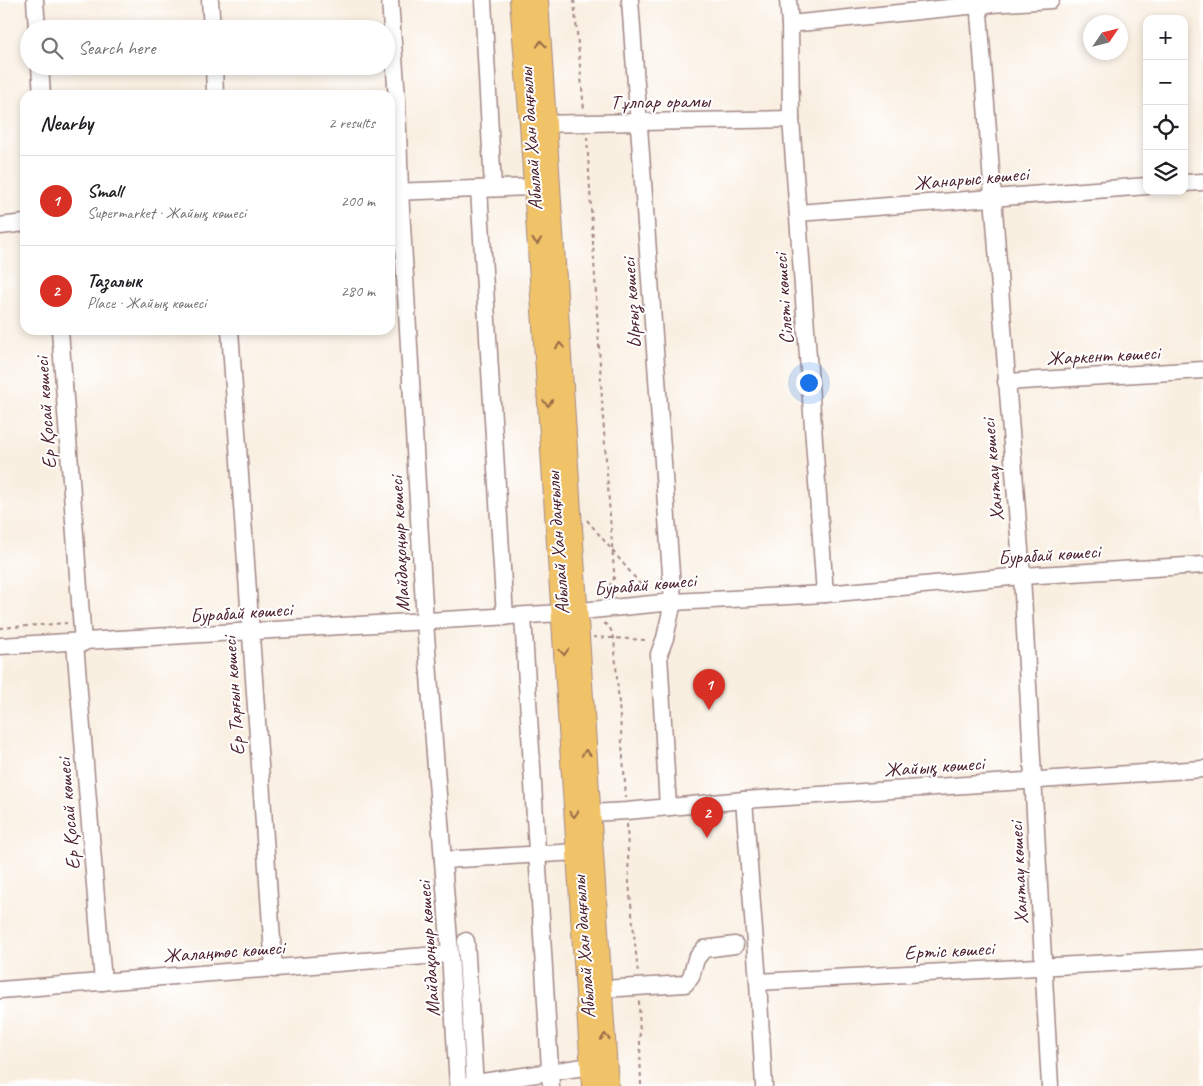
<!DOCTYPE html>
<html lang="en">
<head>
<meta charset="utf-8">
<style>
	body { margin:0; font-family:Caveat,sans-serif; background:#f6f6f6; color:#202124 }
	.controls { position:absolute; right:15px; top:15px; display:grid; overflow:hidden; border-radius:10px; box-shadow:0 2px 8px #0003 }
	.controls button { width:45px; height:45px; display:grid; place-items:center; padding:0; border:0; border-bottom:1px solid #e0e0e0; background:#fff; color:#202124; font:25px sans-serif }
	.compass { position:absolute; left:1083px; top:15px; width:45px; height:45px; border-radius:50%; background:#fff; box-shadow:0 2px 8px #0003; rotate:55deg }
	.you { position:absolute; left:808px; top:382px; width:18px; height:18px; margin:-12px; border:4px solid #fff; border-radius:50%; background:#1a73e8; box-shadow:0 0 0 8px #1a73e833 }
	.badge { display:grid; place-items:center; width:32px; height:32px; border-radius:50%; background:#d93025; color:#fff; font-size:16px; font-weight:700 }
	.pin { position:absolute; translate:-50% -41px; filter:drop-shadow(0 1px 2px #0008) }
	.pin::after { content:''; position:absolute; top:26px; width:18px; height:15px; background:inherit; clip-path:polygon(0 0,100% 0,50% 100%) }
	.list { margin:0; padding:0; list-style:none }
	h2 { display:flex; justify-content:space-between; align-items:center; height:65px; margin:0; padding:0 20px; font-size:21px }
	h2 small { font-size:16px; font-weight:400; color:#757577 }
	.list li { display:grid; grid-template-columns:32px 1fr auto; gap:15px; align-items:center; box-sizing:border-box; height:90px; padding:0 20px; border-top:1px solid #e0e0e0 }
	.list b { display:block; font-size:19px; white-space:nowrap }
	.list p { margin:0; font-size:16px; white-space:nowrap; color:#757577 }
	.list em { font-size:16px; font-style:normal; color:#757577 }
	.icon { flex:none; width:28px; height:28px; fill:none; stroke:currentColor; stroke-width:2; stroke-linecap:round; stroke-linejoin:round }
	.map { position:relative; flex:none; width:1203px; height:1086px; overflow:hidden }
	.search { position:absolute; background:#fff; box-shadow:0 2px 8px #0003; left:20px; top:20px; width:375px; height:55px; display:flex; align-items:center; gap:12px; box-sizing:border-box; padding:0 18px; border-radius:28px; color:#757577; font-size:19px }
	.panel { position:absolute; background:#fff; box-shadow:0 2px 8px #0003; left:20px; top:90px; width:375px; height:245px; border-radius:15px }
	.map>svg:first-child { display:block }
</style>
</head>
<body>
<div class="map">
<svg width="1203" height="1086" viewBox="0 0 1203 1086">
	<rect width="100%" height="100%" fill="#fff"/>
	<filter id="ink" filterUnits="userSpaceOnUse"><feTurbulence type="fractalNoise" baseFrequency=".02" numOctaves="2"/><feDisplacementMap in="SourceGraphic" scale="10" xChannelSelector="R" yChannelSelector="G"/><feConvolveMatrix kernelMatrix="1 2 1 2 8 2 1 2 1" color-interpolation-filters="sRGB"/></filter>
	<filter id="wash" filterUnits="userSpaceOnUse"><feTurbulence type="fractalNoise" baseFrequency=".0096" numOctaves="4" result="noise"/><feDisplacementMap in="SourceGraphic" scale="20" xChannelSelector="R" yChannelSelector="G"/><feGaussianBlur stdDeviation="1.12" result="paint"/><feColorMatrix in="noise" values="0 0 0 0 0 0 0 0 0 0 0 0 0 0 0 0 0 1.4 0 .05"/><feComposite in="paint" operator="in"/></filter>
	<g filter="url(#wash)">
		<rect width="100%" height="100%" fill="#f9efe1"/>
	</g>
	<g filter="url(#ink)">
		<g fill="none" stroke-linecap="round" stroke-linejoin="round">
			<defs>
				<g id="minor">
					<path d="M35,0l2,29"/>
					<path d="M210,0l2,29"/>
					<path d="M390,0l7,99 3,92 25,431 25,332 8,132"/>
					<path d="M483,0l10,188"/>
					<path d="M630,0l43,602 -8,36 -6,16 9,153"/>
					<path d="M788,0l2,24 1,95 34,475"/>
					<path d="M978,0l44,576 28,510"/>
					<path d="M790,24l188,-19 73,-5"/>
					<path d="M40,66l2,29"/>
					<path d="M214,66l1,29"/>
					<path d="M536,124l255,-5"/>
					<path d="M1184,183l19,-1"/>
					<path d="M479,189l26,428"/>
					<path d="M390,192l144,-5"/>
					<path d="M798,213l349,-27"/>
					<path d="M0,226l25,-3"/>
					<path d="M60,330l23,313"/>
					<path d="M230,330l44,639"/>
					<path d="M1006,382l197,-12"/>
					<path d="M523,616l28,470"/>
					<path d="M75,643l28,339"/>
					<path d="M0,646l561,-33 112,-11 152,-8 197,-18 181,-11"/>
					<path d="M744,800l14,182 6,104"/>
					<path d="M590,813l37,-2 117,-11 459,-31"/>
					<path d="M443,860l134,-8"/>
					<path d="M466,941l9,145"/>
					<path d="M758,982l445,-24"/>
					<path d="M603,989l82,-5 6,-7 5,-18 8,-10 31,-4"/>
					<path d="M0,990l450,-36"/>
					<path d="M466,1086l9,-3 116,-17"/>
				</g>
				<g id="major">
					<path d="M520,0l10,124 62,962"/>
					<path d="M538,0l70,1086"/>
				</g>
			</defs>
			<use href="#minor" stroke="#a28786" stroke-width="19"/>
			<use href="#major" stroke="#a28786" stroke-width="22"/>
			<g stroke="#a28786" stroke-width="2" stroke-dasharray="4 4" stroke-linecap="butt">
				<path d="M574,0l10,110"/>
				<path d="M587,137l16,280 11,155v6l-9,16"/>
				<path d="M587,520l59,71"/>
				<path d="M604,623l6,5 4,10 12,159"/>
				<path d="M0,628l67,-5"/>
				<path d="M593,637l54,3"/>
				<path d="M627,824l2,59 9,91"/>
				<path d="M639,1001l2,85"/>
			</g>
			<use href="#minor" stroke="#fff" stroke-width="16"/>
			<use href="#major" stroke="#f1c369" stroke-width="20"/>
		</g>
		<defs><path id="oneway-chevron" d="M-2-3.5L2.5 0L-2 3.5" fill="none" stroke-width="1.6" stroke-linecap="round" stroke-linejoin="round" transform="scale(1.25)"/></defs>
		<g stroke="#956947">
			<use href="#oneway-chevron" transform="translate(541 44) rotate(-94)"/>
			<use href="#oneway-chevron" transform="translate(537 241) rotate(86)"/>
			<use href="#oneway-chevron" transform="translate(560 346) rotate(-94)"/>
			<use href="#oneway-chevron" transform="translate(548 403) rotate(86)"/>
			<use href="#oneway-chevron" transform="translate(564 652) rotate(86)"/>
			<use href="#oneway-chevron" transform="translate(586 753) rotate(-94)"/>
			<use href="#oneway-chevron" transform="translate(574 814) rotate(86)"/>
			<use href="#oneway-chevron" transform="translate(605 1037) rotate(-93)"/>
		</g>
	</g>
	<g text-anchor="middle" stroke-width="4" stroke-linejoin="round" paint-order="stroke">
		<g font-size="20" fill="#4a1f2b" stroke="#fff">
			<text transform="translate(660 101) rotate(-1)" y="7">Тұлпар орамы</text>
			<text transform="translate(530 139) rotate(-94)" y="7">Абылай Хан даңғылы</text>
			<text transform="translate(971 178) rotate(-5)" y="7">Жанарыс көшесі</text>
			<text transform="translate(783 299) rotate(-94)" y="7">Сілеті көшесі</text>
			<text transform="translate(631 303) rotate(-94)" y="7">Ырғыз көшесі</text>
			<text transform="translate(1103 355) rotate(-3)" y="7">Жаркент көшесі</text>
			<text transform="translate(45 413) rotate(-94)" y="7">Ер Қосай көшесі</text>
			<text transform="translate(992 470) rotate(-95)" y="7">Хантау көшесі</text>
			<text transform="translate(557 543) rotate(-94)" y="7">Абылай Хан даңғылы</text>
			<text transform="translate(399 544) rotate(-93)" y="7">Майдақоңыр көшесі</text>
			<text transform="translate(1049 554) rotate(-4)" y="7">Бурабай көшесі</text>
			<text transform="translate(645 584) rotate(-5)" y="7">Бурабай көшесі</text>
			<text transform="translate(241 612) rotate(-4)" y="7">Бурабай көшесі</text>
			<text transform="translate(233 696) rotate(-94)" y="7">Ер Тарғын көшесі</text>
			<text transform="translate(934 766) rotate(-4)" y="7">Жайық көшесі</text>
			<text transform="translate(68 814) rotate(-95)" y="7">Ер Қосай көшесі</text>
			<text transform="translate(1018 873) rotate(-93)" y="7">Хантау көшесі</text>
			<text transform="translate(583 947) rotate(-94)" y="7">Абылай Хан даңғылы</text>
			<text transform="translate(428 949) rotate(-94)" y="7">Майдақоңыр көшесі</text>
			<text transform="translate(949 950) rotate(-3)" y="7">Ертіс көшесі</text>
			<text transform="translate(224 951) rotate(-4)" y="7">Жалаңтөс көшесі</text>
		</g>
	</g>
</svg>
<div class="controls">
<button>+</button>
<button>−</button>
<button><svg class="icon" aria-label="locate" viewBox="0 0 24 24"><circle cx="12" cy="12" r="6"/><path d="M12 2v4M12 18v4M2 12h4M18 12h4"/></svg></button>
<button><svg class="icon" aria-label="layers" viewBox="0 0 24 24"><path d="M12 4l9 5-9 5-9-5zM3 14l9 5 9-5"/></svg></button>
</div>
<svg class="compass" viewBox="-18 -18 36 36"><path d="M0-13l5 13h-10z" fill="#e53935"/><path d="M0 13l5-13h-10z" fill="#757577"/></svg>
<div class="you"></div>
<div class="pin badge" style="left:709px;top:710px">1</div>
<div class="pin badge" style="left:707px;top:838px">2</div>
<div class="search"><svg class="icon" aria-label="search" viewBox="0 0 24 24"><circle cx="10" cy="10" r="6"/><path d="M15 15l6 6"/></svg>Search here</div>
<section class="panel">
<h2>Nearby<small>2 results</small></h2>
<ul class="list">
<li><span class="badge">1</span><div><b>Small</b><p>Supermarket · Жайық көшесі</p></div><em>200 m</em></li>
<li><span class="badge">2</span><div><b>Тазалык</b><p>Place · Жайық көшесі</p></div><em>280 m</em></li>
</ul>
</section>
</div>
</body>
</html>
